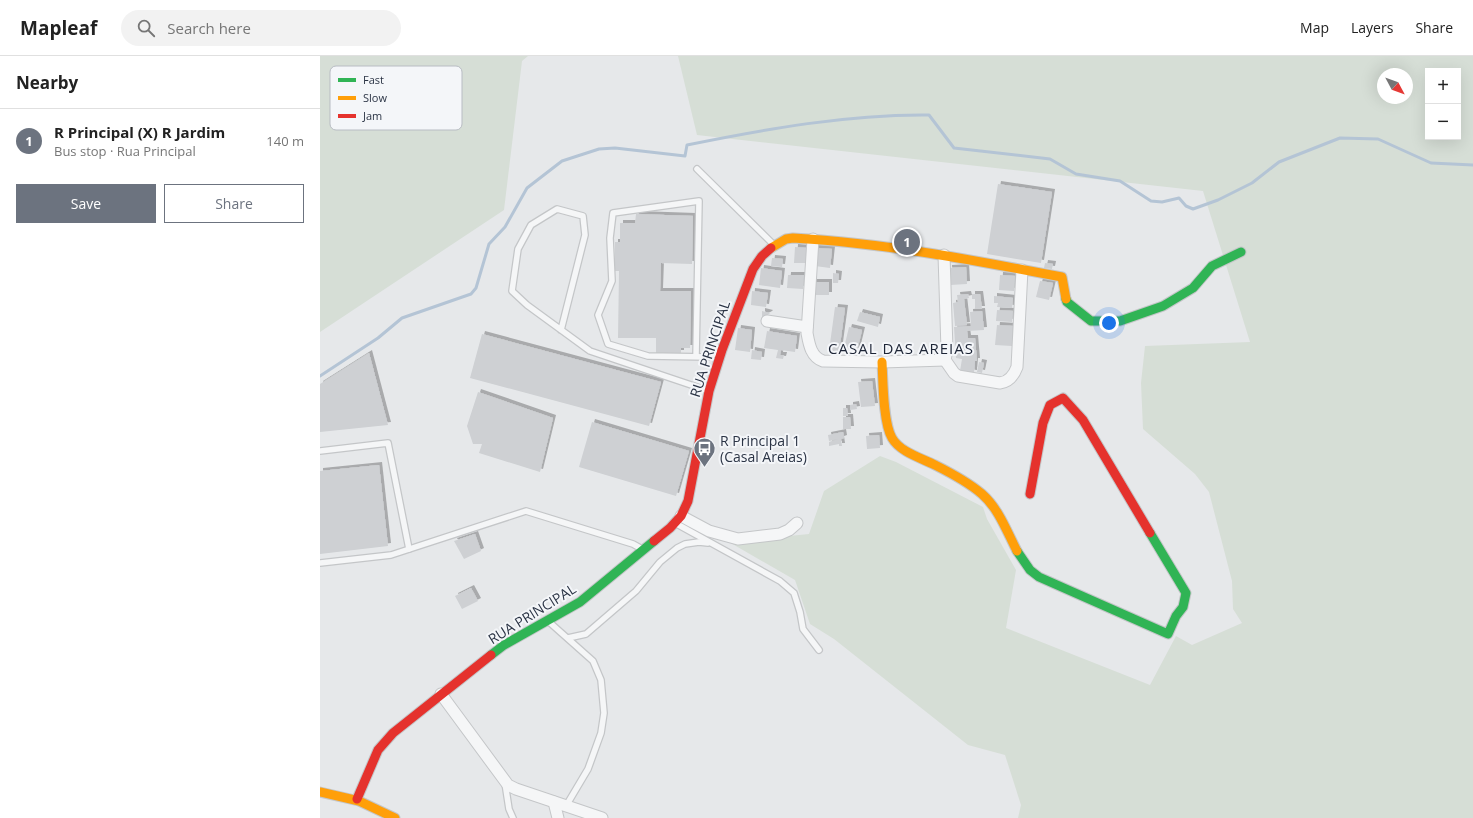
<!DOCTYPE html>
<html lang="en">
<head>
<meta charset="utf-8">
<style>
	body { margin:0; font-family:"Open Sans",sans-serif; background:#f2f2f2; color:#222 }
	.controls { position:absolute; right:12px; top:12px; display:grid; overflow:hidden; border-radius:0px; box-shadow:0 4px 16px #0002 }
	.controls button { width:36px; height:36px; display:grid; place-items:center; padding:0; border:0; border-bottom:1px solid #e0e0e0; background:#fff; color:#222; font:20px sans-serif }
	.compass { position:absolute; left:1057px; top:12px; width:36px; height:36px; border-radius:50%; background:#fff; box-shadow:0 4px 16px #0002; rotate:131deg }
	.you { position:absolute; left:789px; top:267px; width:14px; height:14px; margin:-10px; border:3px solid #fff; border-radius:50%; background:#1a73e8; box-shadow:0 0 0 6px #1a73e833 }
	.badge { display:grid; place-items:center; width:26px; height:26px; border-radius:50%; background:#6c737f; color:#fff; font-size:13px; font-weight:700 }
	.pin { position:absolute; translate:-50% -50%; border:2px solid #fff; box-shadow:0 1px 4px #0006 }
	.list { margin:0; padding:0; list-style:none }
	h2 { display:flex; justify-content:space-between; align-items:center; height:52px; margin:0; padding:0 16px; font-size:17px }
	h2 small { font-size:13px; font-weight:400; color:#767676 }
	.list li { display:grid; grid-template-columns:26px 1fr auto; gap:12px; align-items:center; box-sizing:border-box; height:64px; padding:0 16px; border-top:1px solid #e0e0e0 }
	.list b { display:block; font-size:15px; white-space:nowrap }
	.list p { margin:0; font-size:13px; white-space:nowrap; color:#767676 }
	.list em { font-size:13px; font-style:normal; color:#767676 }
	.actions { display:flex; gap:8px; padding:12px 16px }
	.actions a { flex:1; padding:9px 0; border:1px solid #6c737f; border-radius:0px; text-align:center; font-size:14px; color:#6c737f }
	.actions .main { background:#6c737f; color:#fff }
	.icon { flex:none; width:22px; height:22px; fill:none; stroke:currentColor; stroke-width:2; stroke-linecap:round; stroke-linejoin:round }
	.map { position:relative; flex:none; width:1153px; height:762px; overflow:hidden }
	header { display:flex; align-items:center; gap:24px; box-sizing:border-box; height:56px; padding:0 20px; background:#fff; border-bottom:1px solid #e0e0e0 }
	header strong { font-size:19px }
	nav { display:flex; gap:22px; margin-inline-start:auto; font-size:14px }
	.search { width:280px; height:36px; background:#f2f2f2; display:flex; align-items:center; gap:10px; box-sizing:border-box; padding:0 14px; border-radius:22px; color:#767676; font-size:15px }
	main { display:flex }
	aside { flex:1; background:#fff }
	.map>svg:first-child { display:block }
</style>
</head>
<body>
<header>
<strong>Mapleaf</strong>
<div class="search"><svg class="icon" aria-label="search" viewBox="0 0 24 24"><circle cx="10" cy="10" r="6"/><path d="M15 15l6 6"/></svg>Search here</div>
<nav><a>Map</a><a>Layers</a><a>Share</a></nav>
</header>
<main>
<aside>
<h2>Nearby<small></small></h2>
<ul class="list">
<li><span class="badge">1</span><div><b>R Principal (X) R Jardim</b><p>Bus stop · Rua Principal</p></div><em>140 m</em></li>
</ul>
<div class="actions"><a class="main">Save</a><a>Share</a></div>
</aside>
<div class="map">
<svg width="1153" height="762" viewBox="0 0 1153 762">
	<defs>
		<filter id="shadow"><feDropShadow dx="3" dy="-3" stdDeviation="0" flood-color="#0004"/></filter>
	</defs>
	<rect width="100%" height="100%" fill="#e6e8ea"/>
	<g fill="#d6ded6" fill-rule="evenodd">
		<path d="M0,0h208l-6,5 -18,149 -184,122z"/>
		<path d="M358,0h795v762h-455l3,-13 -16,-50 -37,-10 -134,-106 -24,-15 -15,-44 -66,-38 80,-8 15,-43 56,-35 16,6 87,45 4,12 29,51 -10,58 144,57 26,-49 16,9 50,-22 -9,-14 -1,-28 -23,-89 -14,-18 -52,-45 -2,-46 4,-37 105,-4 -47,-151 -506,-56zM1108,15h30v66h-30zM1063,18h24v24h-24z"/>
	</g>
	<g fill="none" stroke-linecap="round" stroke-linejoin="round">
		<path stroke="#b4c4d5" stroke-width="3" d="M0,320l58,-38 24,-20 69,-24 5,-6 13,-44 16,-17 22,-39 35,-27 37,-12 16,-1 70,8 2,-11c79,-16 162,-31 242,-30l25,33 96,11 26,15 44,7 31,20 11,1 17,-4 7,8 7,3 25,-9 34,-17 27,-21 61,-24 38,1 53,24 42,2"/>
	</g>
	<g fill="#ced0d3" filter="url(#shadow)">
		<path d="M678,128l54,8 -11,71 -54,-9z"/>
		<path d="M316,158l57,2 -1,48 -31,-1 -1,28h31l-1,57h-9v5h-25v-15h-38l1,-67h-4v-29h5v-19h15z"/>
		<path d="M475,191l12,1v15h-13z"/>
		<path d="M496,192l16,1 -2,19 -15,-2z"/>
		<path d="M452,202l11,1 -1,8 -11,-1z"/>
		<path d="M725,207l8,1 -1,5 -8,-1z"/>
		<path d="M646,211l1,17 -17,1 -1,-17z"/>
		<path d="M441,212l21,3 -2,17 -21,-3z"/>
		<path d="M513,217l6,1 -1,9h-5z"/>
		<path d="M468,219h16l-1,14 -16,-1z"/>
		<path d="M680,219l15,1 -1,15 -15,-1z"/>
		<path d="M720,225l13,2 -4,17 -13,-3z"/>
		<rect x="493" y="226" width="16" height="13"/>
		<path d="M432,235l16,2 -2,14 -15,-2z"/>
		<path d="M648,238l1,4 -5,1 3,26 -12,1 -2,-23 5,-1 -1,-7z"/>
		<path d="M652,238h8l2,15h-7v-10h-3z"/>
		<path d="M674,240l19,2 -1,10 -15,-1 1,-4h-4z"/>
		<path d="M515,251l10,1 -6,44 -10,-1z"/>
		<path d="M677,254l16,1 -1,11 -16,-1z"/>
		<path d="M442,255l8,2 -1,1 -7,4z"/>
		<path d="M662,255l2,19 -17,1 1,7h7l2,23h-2l-1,12 -14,-2 2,-12 -6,-1 -2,-31 17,-1 -1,-14z"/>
		<path d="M540,256l20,5 -2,10 -21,-6z"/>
		<path d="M677,269l16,1 -1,20 -17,-1z"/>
		<path d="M529,271l13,3 -5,21 -13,-3z"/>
		<path d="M418,272l14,2 -2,22 -15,-2z"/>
		<path d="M447,275l30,5 -2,16 -14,-2 -1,5h4l-1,4 -7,-1 2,-8 -14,-2z"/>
		<path d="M162,278l179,48 -12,44 -179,-48z"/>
		<path d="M432,294l10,2 -1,8 -10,-1z"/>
		<path d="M49,297l19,72 -68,7v-48z"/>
		<path d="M659,306l5,1 -2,10 -5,-1z"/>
		<path d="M552,325l3,25 -14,1 -3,-25z"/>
		<path d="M158,336l75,26 -13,54 -61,-19 3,-9h-9l-6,-18z"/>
		<path d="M536,348l1,5 -7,1v-5z"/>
		<path d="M523,352h4l1,8h-5z"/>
		<path d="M523,361h7l1,12h-8z"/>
		<path d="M272,366l97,29 -13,45 -97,-29z"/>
		<path d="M523,376l1,6 -3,1 1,7h-3v-2l-10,2v-4l9,-3 -9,2 -1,-6z"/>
		<path d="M559,379l1,13 -13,1 -1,-13z"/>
		<path d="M59,409l9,81 -68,8v-83z"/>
		<path d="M155,478l6,17 -17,8 -10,-18z"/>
		<path d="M151,532l7,13 -16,8 -7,-13z"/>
	</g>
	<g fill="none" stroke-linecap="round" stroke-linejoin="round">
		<defs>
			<g id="lane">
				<path d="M377,113l77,76"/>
				<path d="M241,274l24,-95 -2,-19 -26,-7 -26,16 -13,24 -6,42 15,14 63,46 119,40"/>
				<path d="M376,301l3,-156 -86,12 -3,25 2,43 -14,34 10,29 40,12 60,1 10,-5"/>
				<path d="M0,395l68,-8 21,106"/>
				<path d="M355,467l105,58 14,12 6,19 3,17 16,21"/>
				<path d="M0,507l71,-8 135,-44 107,33 9,5"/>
				<path d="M228,565l45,40 8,19 3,33 -3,20 -13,36 -22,37"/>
				<path d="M248,582l18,-4 50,-43 24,-29 17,-14 8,-4 14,-2 9,1"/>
				<path d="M185,727l4,26 4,9"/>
			</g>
			<g id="street">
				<path d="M493,183l-6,94c2,11 4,24 16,28l59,1 63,-2"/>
				<path d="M624,199l3,95 -2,10"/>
				<path d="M447,265l40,6"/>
				<path d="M625,304l9,13 4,3 42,7c9,-1 14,-8 17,-16l5,-97"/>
				<path d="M361,460l28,15 29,8 42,-5 9,-4 8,-7"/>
				<path d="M121,638l67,91 8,4 86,29"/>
				<path d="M234,746l4,16"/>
			</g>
			<g id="fast">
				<path d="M746,243l1,3 24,19h29l43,-15 30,-18 19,-22 29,-14"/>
				<path d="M697,495l13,19 9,7 129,57 8,-18 7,-9 3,-14 -36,-60"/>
				<path d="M171,599l13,-10 76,-43 74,-61"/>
			</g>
			<g id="slow">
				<path d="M451,192l15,-9 7,-1c91,5 180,22 269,39l4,22"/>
				<path d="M562,306c1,18 1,61 10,76 8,14 29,20 43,27 16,8 33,17 47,29 17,15 25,38 35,57"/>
				<path d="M0,736l39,9 36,17"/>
			</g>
			<g id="jam">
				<path d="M710,438l13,-71 7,-18 13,-7 20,22 67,113"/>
				<path d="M334,485l16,-13 11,-12 7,-15 21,-110 13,-41 31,-81 9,-13 9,-8"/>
				<path d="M37,743l21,-49 15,-17 98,-78"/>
			</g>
		</defs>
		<use href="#lane" stroke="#c4c6c8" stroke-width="8"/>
		<use href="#street" stroke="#c4c6c8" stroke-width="13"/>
		<use href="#fast" stroke="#c4c6c8" stroke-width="11"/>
		<use href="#slow" stroke="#c4c6c8" stroke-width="11"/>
		<use href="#jam" stroke="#c4c6c8" stroke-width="11"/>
		<use href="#lane" stroke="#f5f6f7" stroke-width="5.5"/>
		<use href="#street" stroke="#f5f6f7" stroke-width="11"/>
		<use href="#fast" stroke="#30b455" stroke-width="9"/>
		<use href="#slow" stroke="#ff9f0a" stroke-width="9"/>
		<use href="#jam" stroke="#e5322d" stroke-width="9"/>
	</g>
	<defs>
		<symbol id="bus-pin" viewBox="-11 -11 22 30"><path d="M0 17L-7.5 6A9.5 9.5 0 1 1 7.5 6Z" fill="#6c737f" stroke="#f4f6f9"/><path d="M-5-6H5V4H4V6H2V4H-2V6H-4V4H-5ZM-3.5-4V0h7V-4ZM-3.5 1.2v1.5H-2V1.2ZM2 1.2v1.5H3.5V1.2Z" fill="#fff"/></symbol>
	</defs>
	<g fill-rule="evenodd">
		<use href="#bus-pin" x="372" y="380" width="25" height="34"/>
	</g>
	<g text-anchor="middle" stroke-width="4" stroke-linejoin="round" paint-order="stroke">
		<g font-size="14" fill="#2b3445" stroke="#f4f6f9">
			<text transform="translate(390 293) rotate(-72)" y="5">RUA PRINCIPAL</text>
			<text transform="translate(212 558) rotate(-32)" y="5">RUA PRINCIPAL</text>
		</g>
		<g font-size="14" fill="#2b3445" stroke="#f4f6f9" text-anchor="start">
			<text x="400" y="390">R Principal 1<tspan x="400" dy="16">(Casal Areias)</tspan></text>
		</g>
		<g font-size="15" letter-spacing="1" fill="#1d2536" stroke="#f4f6f9">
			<text x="581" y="298">CASAL DAS AREIAS</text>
		</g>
	</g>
	<rect x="10" y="10" width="132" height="64" rx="6" fill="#f4f6f9" stroke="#b8bcc3" stroke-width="1"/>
	<rect x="18" y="22" width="18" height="4" fill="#30b455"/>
	<rect x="18" y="40" width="18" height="4" fill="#ff9f0a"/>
	<rect x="18" y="58" width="18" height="4" fill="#e5322d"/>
	<g font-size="11" fill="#2b3445">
		<text x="43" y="28">Fast</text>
		<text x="43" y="46">Slow</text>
		<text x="43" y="64">Jam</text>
	</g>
</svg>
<div class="controls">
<button>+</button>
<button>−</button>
</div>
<svg class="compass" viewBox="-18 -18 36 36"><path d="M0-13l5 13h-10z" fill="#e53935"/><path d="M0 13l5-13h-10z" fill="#767676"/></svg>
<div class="you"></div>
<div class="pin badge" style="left:587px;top:186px">1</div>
</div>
</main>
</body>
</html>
